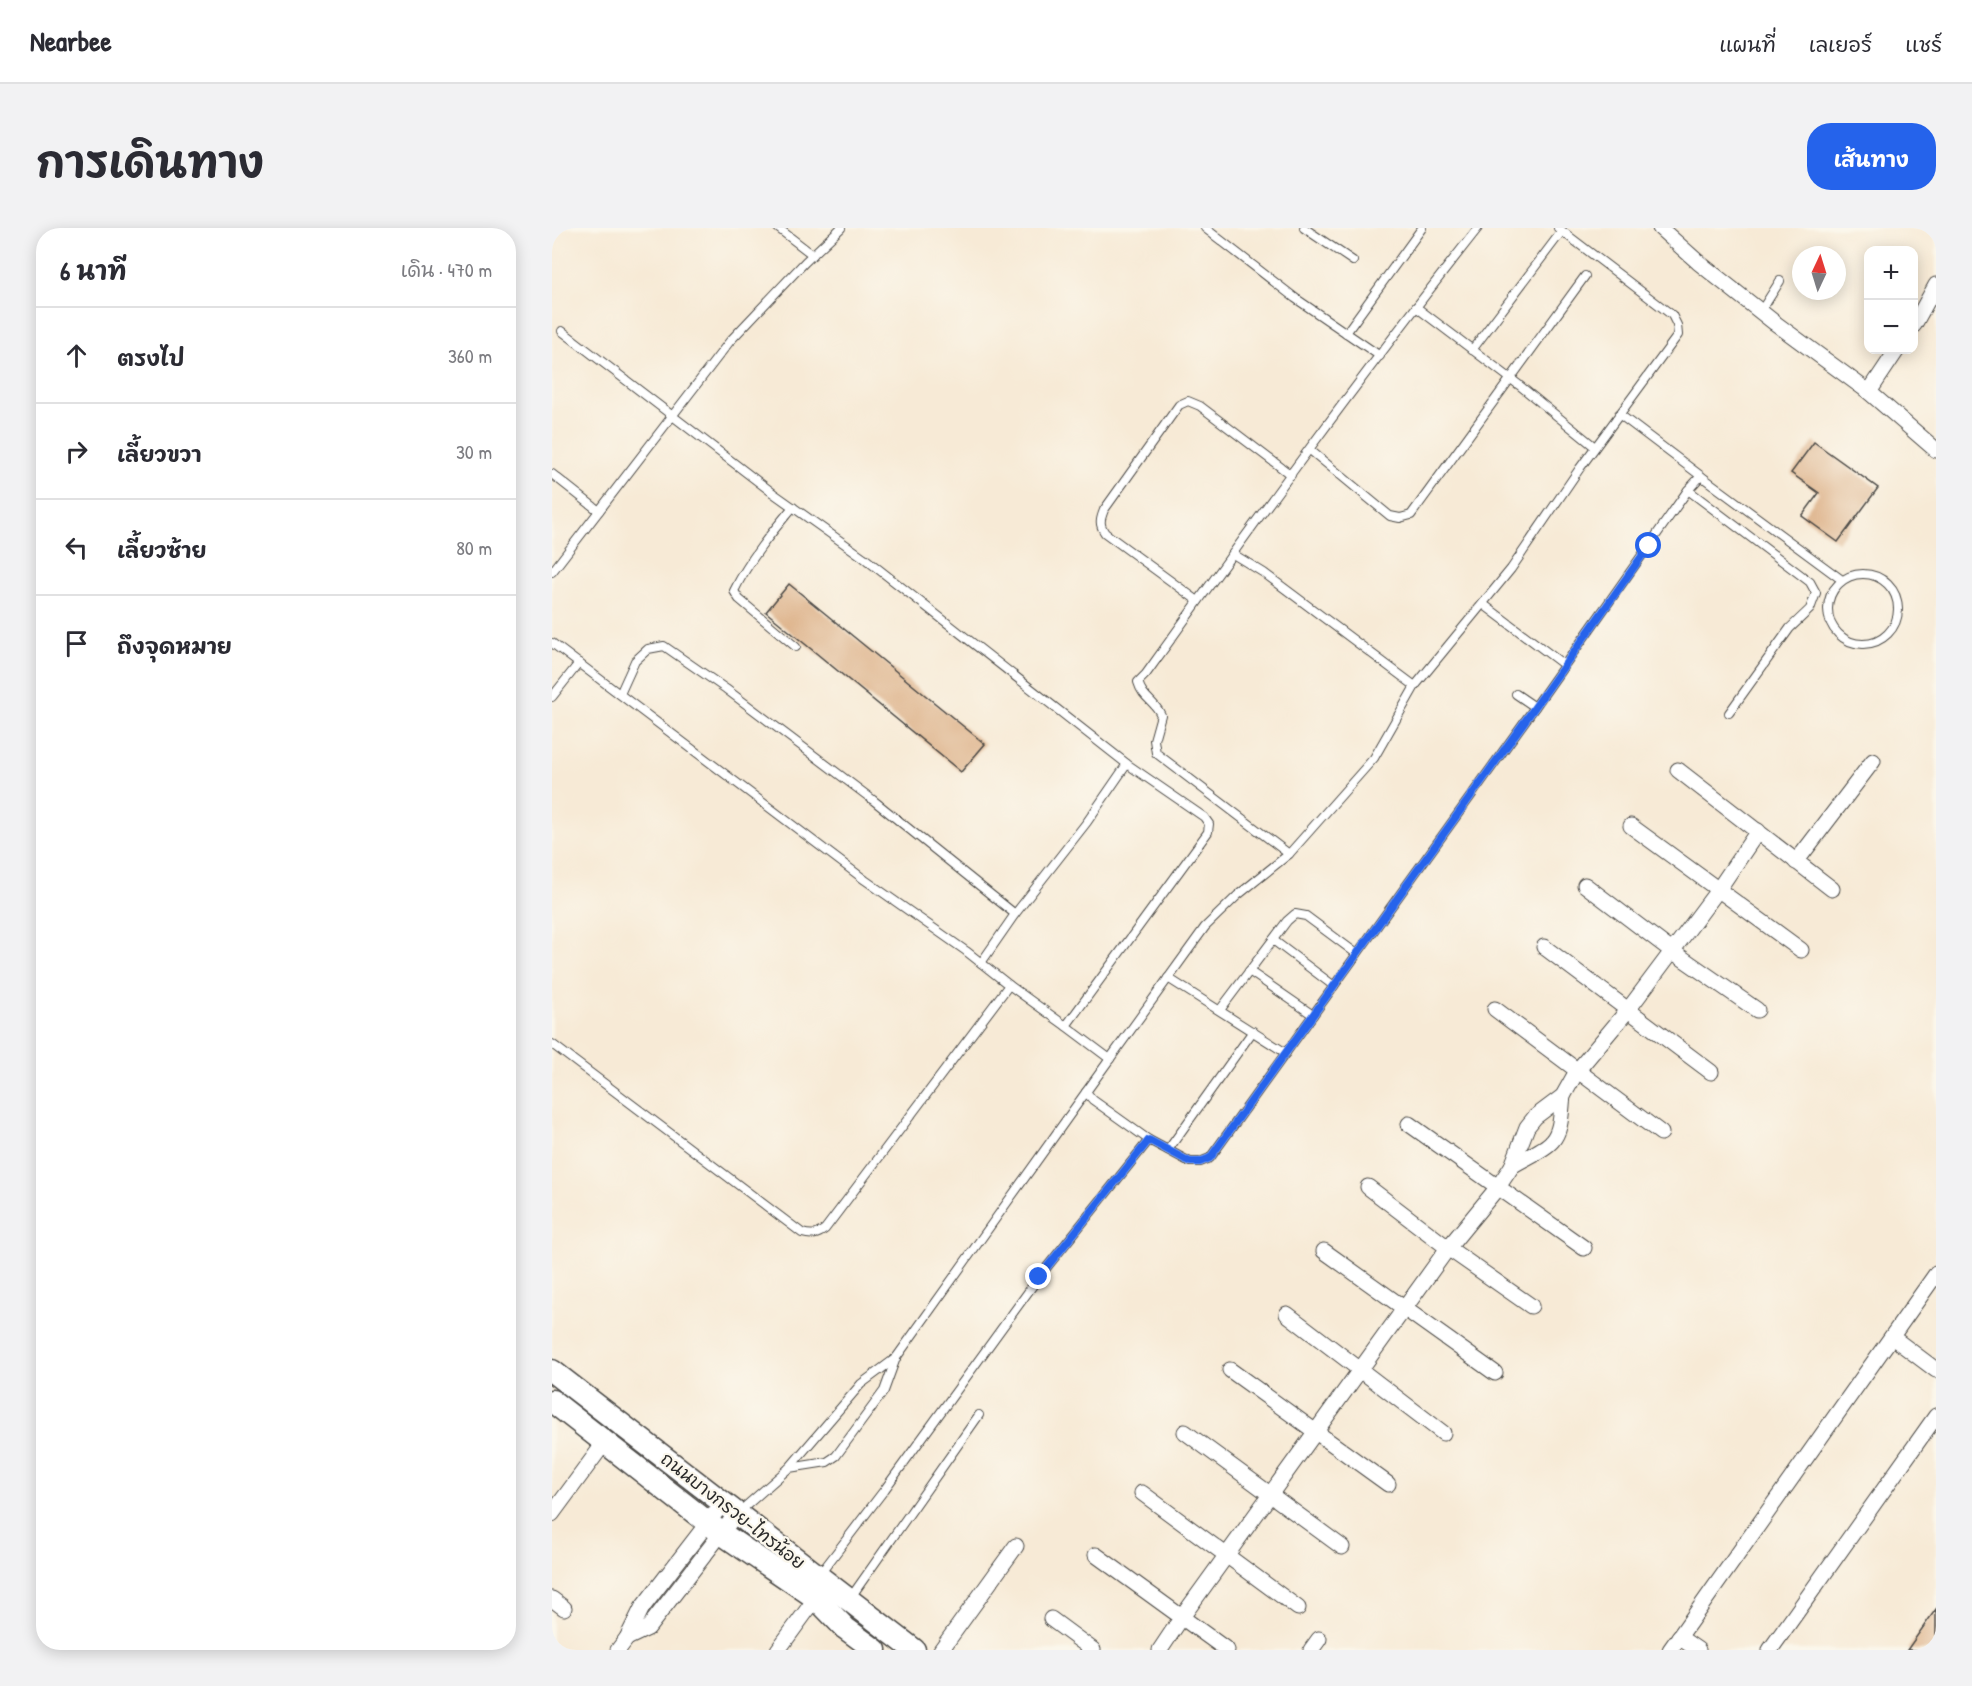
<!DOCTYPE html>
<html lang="th">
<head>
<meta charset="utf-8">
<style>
	body { margin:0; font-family:"Patrick Hand","Playpen Sans Thai",sans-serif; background:#f2f2f3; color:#2b2b33 }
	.controls { position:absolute; right:18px; top:18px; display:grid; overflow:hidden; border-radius:12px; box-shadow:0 3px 15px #0003 }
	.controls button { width:54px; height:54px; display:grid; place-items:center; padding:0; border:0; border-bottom:2px solid #e1e1e2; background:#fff; color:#2b2b33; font:30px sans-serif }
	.compass { position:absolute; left:1240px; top:18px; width:54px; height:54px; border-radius:50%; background:#fff; box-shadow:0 3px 15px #0003; rotate:4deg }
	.stop { position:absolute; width:18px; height:18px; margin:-14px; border:4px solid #2563eb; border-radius:50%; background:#fff }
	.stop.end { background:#2563eb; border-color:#fff; box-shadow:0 2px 6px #0008 }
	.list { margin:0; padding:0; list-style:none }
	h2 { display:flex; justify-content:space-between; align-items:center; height:78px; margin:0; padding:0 24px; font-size:26px }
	h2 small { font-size:20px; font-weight:400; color:#7c7c81 }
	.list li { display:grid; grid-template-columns:39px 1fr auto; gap:18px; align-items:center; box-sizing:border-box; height:96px; padding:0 24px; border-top:2px solid #e1e1e2 }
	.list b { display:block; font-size:22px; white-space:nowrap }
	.list em { font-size:20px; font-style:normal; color:#7c7c81 }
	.icon { flex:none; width:33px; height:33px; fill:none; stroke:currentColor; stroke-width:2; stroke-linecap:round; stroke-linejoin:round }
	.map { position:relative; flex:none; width:1384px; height:1422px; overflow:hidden; border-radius:24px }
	header { display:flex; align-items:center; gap:36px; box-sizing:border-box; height:84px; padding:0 30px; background:#fff; border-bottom:2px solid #e1e1e2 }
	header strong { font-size:28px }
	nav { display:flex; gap:33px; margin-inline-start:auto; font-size:21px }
	.intro { display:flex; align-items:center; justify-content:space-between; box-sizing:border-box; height:144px; padding:0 36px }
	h1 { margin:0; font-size:42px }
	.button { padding:15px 27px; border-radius:24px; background:#2563eb; color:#fff; font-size:21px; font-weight:700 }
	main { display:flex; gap:36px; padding:0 36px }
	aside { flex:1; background:#fff; border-radius:24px; box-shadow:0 3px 15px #0003 }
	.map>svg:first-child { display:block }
</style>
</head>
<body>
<header>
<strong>Nearbee</strong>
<nav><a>แผนที่</a><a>เลเยอร์</a><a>แชร์</a></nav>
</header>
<div class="intro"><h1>การเดินทาง</h1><a class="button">เส้นทาง</a></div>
<main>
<aside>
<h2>6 นาที<small>เดิน · 470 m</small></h2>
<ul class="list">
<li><svg class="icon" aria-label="ahead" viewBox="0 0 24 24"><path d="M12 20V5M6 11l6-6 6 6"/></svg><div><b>ตรงไป</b></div><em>360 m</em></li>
<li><svg class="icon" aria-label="right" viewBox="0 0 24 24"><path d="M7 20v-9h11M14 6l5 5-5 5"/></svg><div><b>เลี้ยวขวา</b></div><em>30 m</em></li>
<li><svg class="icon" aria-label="left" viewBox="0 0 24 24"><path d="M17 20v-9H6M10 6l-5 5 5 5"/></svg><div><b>เลี้ยวซ้าย</b></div><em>80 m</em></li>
<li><svg class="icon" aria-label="arrive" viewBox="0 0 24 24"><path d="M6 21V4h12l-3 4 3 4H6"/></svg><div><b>ถึงจุดหมาย</b></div></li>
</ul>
</aside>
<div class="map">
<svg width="1384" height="1422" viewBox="0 0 1384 1422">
	<rect width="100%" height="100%" fill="#fbf7ec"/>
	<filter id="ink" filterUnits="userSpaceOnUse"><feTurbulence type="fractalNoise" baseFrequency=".0167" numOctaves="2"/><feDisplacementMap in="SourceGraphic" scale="12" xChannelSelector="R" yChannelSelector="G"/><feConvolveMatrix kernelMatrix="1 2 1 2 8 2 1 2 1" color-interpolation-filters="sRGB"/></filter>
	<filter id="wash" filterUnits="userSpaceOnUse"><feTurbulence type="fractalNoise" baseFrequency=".008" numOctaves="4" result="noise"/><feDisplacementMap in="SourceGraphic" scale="24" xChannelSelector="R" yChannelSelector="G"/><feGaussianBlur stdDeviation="1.35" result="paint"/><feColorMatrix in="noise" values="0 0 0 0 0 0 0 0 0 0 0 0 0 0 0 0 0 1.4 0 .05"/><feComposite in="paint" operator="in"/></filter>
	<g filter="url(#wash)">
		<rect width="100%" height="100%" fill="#f7ead6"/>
		<g id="blocks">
			<g fill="#deb48c">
				<path d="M1262,214l64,46 -40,54 -36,-26 17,-23 -28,-20z"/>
				<path d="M237,356l196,160 -24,28 -195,-160z"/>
				<path d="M1384,1381v41h-29z"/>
			</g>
		</g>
	</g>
	<g filter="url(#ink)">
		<use href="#blocks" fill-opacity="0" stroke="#4a4845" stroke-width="1.5"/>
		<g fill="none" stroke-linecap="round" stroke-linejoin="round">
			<defs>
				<g id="lane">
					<path d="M226,0l35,27"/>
					<path d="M653,0l90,70 85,58"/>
					<path d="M752,0l49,33"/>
					<path d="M864,79l103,78 76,62"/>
					<path d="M1209,83l19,-30"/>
					<path d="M10,103l211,162 90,64 264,207 77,53 5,7 -1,8 -142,194 -57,-41"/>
					<path d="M794,105l76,-105"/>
					<path d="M920,122l90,-119"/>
					<path d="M1067,186l82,62"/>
					<path d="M758,222l80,66 10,2 11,-3 174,-239"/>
					<path d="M0,246l47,37"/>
					<path d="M1136,262l122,92 6,11 -6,16 -20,19 -61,85"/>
					<path d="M241,279c-22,26 -44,53 -59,84l5,8 57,48"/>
					<path d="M681,326l31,19 151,113"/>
					<path d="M0,344l178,-231 75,-79 36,-34"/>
					<circle cx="1311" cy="381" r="35"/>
					<path d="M646,373l-93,-68c-6,-9 -5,-13 -1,-23l75,-105 9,-4 12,5 91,69"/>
					<path d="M931,376l81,61"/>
					<path d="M0,415l313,237 101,71 43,34 -184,244c-8,6 -13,7 -23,4l-250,-189"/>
					<path d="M68,466l15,-33 13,-12 16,-3 62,43 147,111 142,114 -34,49"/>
					<path d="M964,466l19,13"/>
					<path d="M0,469l27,-34"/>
					<path d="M737,626l-133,-101 -2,-13 7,-25c-7,-15 -18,-16 -23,-33l8,-8c108,-151 217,-301 332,-446"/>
					<path d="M463,686l72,-92 40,-58"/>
					<path d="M721,712l61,46"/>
					<path d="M697,743l64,44"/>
					<path d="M616,750l118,75"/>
					<path d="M668,782l67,-89 8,-7 11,2 51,38"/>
					<path d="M514,798l44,33"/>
					<path d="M597,912l-56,-40 -7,-8 119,-165 33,-32 51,-41 85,-96 41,-72 96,-117 69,-101 98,-133 -1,-10 -5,-10 -114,-87"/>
					<path d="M616,922l85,-119"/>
					<path d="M237,1240l38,-6 9,-6 48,-65 12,-33"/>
					<path d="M187,1284l50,-44 72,-84 35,-26 190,-266"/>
					<path d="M268,1346l65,-85 154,-212 110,-137 41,22h10l10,-4 325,-451 153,-217 13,-14 141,104"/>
					<path d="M299,1369l128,-182"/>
				</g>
				<g id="street">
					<path d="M1108,0l38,34 77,61 94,69 67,58"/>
					<path d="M1362,97l22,-40"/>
					<path d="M1317,164l28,-42"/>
					<path d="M1126,542l154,119"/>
					<path d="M1079,598l170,124"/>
					<path d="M1244,634l77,-101"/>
					<path d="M1033,657l87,66 85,59"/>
					<path d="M992,719l167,125"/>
					<path d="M943,781l166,124"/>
					<path d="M857,896l175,124"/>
					<path d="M960,938c10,-7 33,-16 40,-25 10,-11 9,-31 11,-45"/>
					<path d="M816,959l80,61 83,58"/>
					<path d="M772,1023l171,122"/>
					<path d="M735,1086l156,119"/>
					<path d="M1340,1109l44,33"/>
					<path d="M678,1142l158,114"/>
					<path d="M633,1204l157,115"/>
					<path d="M590,1265l156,115"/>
					<path d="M0,1286l53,-72"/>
					<path d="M544,1327l131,95"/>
					<path d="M0,1371l12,9"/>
					<path d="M499,1391l42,31"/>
					<path d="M1127,1409l19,13"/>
					<path d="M75,1410l21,-10 88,-114"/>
					<path d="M66,1422l9,-12 15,-30 81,-105"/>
					<path d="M226,1422l38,-52"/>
					<path d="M389,1422l75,-104"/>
					<path d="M608,1422l22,-33 266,-369 50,-61 14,-21 15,-39 8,-10 28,-21 14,-25 51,-61 90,-120 40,-59"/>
					<path d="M759,1422l8,-11"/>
					<path d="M1118,1422l266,-376"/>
					<path d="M1218,1422l166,-234"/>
				</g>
				<g id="secondary">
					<path d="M0,1143l362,279"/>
					<path d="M0,1173l169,132 95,65 29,30 30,22"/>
				</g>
			</defs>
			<use href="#lane" stroke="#4a4845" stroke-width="10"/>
			<use href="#street" stroke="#4a4845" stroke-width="17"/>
			<use href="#secondary" stroke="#4a4845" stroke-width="25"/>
			<use href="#lane" stroke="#fff" stroke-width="8"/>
			<use href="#street" stroke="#fff" stroke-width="15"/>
			<use href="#secondary" stroke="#fff" stroke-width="22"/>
		</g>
	</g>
	<g fill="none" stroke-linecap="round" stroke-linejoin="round" filter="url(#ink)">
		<path stroke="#2563eb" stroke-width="8" d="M487,1049l110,-137 41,22h10l10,-4 325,-451 114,-161"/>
	</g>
	<g text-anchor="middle" stroke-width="4.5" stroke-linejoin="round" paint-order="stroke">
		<g font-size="18" fill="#2b2b2b" stroke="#fbf7ec">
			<text transform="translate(181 1283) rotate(38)" y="6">ถนนบางกรวย-ไทรน้อย</text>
		</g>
	</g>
</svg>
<div class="controls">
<button>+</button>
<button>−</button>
</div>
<svg class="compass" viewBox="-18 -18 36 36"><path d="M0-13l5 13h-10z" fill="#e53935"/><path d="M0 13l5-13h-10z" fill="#7c7c81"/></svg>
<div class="stop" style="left:1097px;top:318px"></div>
<div class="stop end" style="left:487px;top:1049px"></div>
</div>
</main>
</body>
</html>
